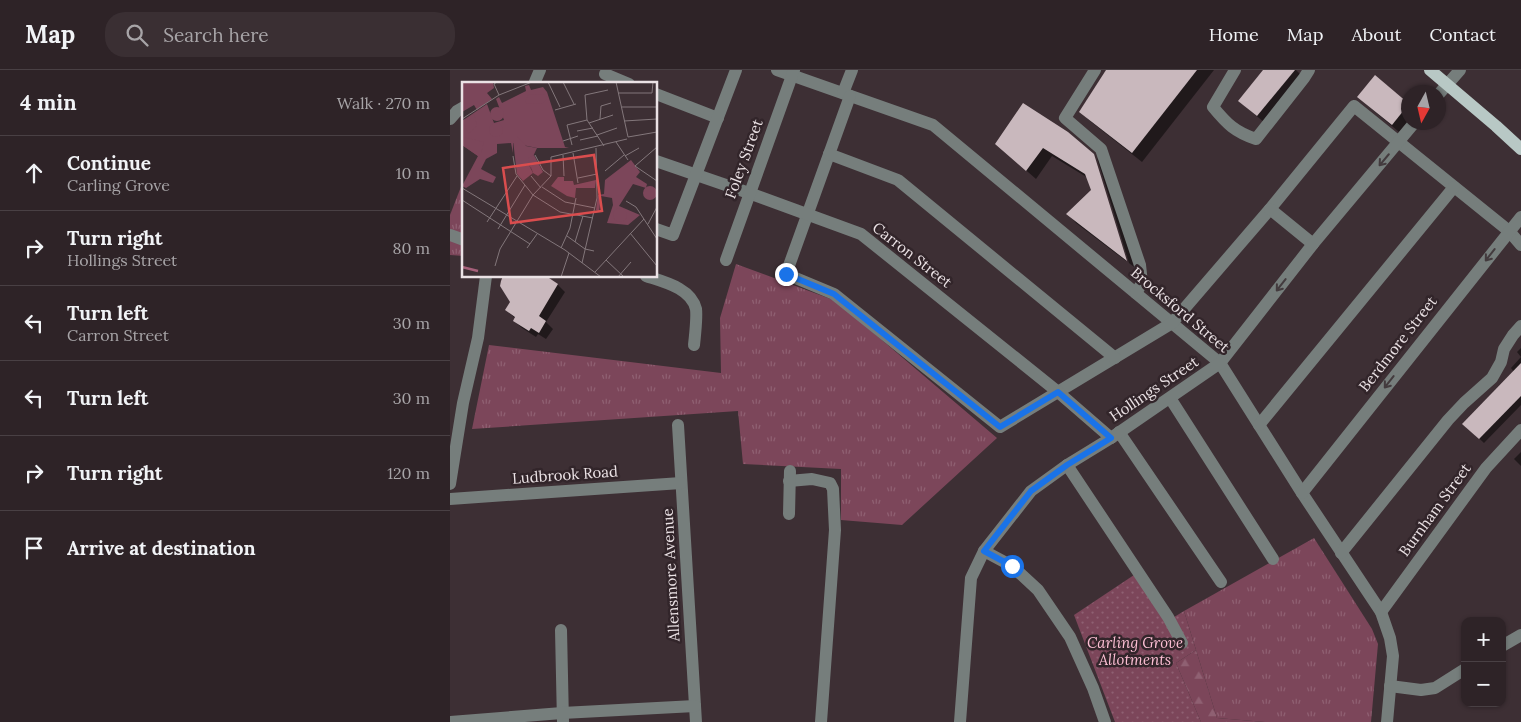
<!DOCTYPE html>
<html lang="en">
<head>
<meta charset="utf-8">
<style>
	body { margin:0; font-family:Lora,serif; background:#3a2f33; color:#f1f3f6 }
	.controls { position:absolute; right:15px; bottom:15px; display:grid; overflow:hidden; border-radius:10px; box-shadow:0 1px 4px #0004 }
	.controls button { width:45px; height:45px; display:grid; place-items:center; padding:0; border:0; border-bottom:1px solid #494044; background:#2e2327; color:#f1f3f6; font:25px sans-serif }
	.compass { position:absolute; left:951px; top:15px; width:45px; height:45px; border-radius:50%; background:#2e2327; box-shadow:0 1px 4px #0004; rotate:188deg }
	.stop { position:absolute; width:15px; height:15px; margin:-11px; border:4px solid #1a73e8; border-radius:50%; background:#fff }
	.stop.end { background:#1a73e8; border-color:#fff; box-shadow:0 1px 5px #0008 }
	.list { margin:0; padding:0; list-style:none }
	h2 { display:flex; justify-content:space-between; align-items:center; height:65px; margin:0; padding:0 20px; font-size:21px }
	h2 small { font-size:16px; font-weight:400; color:#a7a4a7 }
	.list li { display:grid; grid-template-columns:32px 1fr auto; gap:15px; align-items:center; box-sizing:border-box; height:75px; padding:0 20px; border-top:1px solid #494044 }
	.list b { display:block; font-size:19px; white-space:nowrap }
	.list p { margin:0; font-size:16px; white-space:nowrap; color:#a7a4a7 }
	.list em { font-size:16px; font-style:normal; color:#a7a4a7 }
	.icon { flex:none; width:28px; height:28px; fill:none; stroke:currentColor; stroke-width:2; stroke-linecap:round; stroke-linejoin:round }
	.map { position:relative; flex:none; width:1071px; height:652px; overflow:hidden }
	header { display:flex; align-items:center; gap:30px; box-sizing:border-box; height:70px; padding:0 25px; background:#2e2327; border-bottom:1px solid #494044 }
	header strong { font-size:24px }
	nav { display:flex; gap:28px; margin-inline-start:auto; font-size:18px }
	.search { width:350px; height:45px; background:#3a2f33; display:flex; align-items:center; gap:12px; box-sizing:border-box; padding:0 18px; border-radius:20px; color:#a7a4a7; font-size:19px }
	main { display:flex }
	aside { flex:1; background:#2e2327 }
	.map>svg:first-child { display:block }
</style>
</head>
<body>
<header>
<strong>Map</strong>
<div class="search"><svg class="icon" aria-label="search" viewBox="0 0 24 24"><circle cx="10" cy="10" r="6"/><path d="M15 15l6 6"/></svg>Search here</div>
<nav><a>Home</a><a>Map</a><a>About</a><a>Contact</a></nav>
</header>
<main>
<aside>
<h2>4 min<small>Walk · 270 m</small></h2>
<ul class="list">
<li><svg class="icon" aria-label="ahead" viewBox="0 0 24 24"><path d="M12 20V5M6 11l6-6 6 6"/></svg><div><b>Continue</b><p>Carling Grove</p></div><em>10 m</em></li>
<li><svg class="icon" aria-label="right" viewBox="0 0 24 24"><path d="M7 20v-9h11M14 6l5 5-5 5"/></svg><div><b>Turn right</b><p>Hollings Street</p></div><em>80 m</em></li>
<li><svg class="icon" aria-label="left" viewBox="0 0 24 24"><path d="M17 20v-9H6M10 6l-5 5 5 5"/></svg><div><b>Turn left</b><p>Carron Street</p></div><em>30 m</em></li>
<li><svg class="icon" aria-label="left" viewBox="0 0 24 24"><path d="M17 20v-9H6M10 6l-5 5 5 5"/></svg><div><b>Turn left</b></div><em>30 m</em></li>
<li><svg class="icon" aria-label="right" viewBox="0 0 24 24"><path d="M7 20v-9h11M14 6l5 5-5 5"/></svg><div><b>Turn right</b></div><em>120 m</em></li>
<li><svg class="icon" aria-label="arrive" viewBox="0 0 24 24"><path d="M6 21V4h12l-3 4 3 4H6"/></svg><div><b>Arrive at destination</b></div></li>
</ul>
</aside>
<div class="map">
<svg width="1071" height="652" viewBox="0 0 1071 652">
	<defs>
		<pattern id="grass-tufts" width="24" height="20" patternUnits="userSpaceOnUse" patternTransform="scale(1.25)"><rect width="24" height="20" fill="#7c465a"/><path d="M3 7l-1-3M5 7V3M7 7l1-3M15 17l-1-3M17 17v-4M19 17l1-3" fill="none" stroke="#8f6072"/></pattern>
		<pattern id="forest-firs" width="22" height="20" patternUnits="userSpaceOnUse" patternTransform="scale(1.25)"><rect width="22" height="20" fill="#7c465a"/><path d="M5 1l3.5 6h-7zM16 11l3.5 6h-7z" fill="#8f6072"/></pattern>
		<pattern id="garden-dots" width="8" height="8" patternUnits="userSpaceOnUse" patternTransform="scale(1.25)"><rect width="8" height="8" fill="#7c465a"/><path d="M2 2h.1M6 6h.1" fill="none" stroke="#8f6072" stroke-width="1.8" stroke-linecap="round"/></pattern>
	</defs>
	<rect width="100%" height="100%" fill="#3d2f34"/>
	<g fill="url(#grass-tufts)">
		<path d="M14,109v77l-14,-1v-40z"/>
		<path d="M286,194l100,37 161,137 -95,87 -61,-5v-51l-98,-5 -5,-53 -266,18 17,-84 232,28 -1,-55z"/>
		<path d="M864,468l58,91 6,15 -7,78h-106l-48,-4 -33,-107z"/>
	</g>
	<path fill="url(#forest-firs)" d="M746,580l21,68 48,4h-64l-25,-59z"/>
	<path fill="url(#garden-dots)" d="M687,503l29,49 18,-11 12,39 -20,13 25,59h-86l-41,-107z"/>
	<g fill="#0007">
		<path d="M658,0h106l-72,92 -52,-41 -10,-10z"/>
		<path d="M814,0h32l7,7 -38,46 -18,-15z"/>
		<path d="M925,7l33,28v16l-9,11 -33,-28z"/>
		<path d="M618,63l25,21 33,107 -50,-38 -8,-9 25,-23 -5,-13 -36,-22 -16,23 -40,-35z"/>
		<path d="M647,88l5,6 32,103 -5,-4z"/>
		<path d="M94,206l14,9 7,7 -19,30 7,7 -7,10 -8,-5 -2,3 -14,-9 -8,-7 2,-2 -10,-9z"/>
		<path d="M1071,278v9l-4,-5z"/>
		<path d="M1071,287v48l-37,38 -20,-19 50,-52 -3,-4z"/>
		<path d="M1071,382v14l-7,-7z"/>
	</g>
	<g fill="#c9b8bd">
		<path d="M656,0h91l-65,83 -53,-41z"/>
		<path d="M813,0h32l-38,46 -19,-15z"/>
		<path d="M925,5l33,28v2l-16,20 -35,-28z"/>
		<path d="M573,33l45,29 26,22 33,107 -61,-47 25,-24 -6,-16 -42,-26 -17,23 -31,-27z"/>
		<path d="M53,206h43l12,8 -19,32 7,5 -7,12 -8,-5 -2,3 -16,-10 2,-4 -10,-7 5,-8 -10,-16 1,-5z"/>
		<path d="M1071,293v33l-42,43 -17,-15z"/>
	</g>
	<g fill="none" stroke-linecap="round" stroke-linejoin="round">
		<g stroke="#767e7c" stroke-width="12">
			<path d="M327,0l156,55 287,238 82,130 79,119 9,26 3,18 -6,66"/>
			<path d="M645,0l-30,48 36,31 39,116 2,18 -6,10"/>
			<path d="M785,0l-22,37c14,17 22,25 43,32l48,-61 5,-8"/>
			<path d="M155,4l24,10"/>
			<path d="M84,14l6,-14"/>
			<path d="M393,23l9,-23"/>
			<path d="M206,24l62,24"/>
			<path d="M988,25l22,-25"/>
			<path d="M400,26l-64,178 48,20 166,133 172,-104 98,-114 84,-103 155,125 12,14"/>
			<path d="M0,49l7,-8 7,-4"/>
			<path d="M379,84l69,26 217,178"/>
			<path d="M206,91l93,32 112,41 197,158 53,46"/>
			<path d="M820,139l43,35"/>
			<path d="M206,159l17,6 63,-165"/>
			<path d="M0,165l14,5"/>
			<path d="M276,190l68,-190"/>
			<path d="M196,206c18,6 45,12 50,33 1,8 -1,27 -2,36"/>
			<path d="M720,328l103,161"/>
			<path d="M228,355l18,297"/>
			<path d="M809,355l195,-238"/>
			<path d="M669,362l102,150"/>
			<path d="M617,395l101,152 14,26"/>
			<path d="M339,411l23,-2 18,4 3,6 2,41 -14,192"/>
			<path d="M0,414l13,-81 15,-65 8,-62"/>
			<path d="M852,423l219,-276"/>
			<path d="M0,429l231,-16"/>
			<path d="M339,444l1,-43"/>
			<path d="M534,481l28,15 26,24 32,47 23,51 12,34"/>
			<path d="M891,483l107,-133 16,-17 28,-25 9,-16 3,-13 9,-14 8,-9"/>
			<path d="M931,542l105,-144 35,-38"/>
			<path d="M111,560l2,92"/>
			<path d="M1052,576l19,-11"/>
			<path d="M940,616l31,4 14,-2 30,-19"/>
			<path d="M0,652l112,-9 133,-7"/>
			<path d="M510,652l11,-144 13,-27 47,-60 36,-26 44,-27 109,-75 93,-119 102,-122"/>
		</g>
		<path stroke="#b8c8c5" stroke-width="12" d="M980,0l66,56 25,23"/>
	</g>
	<defs><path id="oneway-shaft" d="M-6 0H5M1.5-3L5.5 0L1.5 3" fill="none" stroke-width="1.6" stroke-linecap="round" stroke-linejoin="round" transform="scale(1.25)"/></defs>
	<g stroke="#433b3e">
		<use href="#oneway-shaft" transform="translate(934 90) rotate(130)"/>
		<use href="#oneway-shaft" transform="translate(1040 185) rotate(128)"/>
		<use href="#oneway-shaft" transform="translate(831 215) rotate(128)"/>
		<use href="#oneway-shaft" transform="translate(939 312) rotate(128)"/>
	</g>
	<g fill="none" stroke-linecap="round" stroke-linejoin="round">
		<path stroke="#1a73e8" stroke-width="6" d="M336,204l48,20 166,133 58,-35 53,46 -44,27 -36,26 -47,60 28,15"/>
	</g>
	<g text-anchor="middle" stroke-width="5" stroke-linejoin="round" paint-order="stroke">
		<g font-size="15" fill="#ebe2e5" stroke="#32252a">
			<text transform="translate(294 89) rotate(-70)" y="5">Foley Street</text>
			<text transform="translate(462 185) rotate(38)" y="5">Carron Street</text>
			<text transform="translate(730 240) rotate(40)" y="5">Brocksford Street</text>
			<text transform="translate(948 274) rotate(-52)" y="5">Berdmore Street</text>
			<text transform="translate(704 319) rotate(-34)" y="5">Hollings Street</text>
			<text transform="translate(115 405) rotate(-4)" y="5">Ludbrook Road</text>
			<text transform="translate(985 440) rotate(-54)" y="5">Burnham Street</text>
			<text transform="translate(221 505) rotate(-93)" y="5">Allensmore Avenue</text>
		</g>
		<g font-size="15" font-style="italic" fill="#fdbfd4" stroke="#32252a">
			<text x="685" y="578">Carling Grove<tspan x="685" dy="17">Allotments</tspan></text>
		</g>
	</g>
	<g transform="translate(12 12)">
		<rect width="195" height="195" fill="#3d2f34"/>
		<path d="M0,0h31l1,6 -7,5 5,6 -15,11 -3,-5 -12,7zM67,3l2,5 12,-3 4,5 18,55 4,1h-32l-24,-5v10l-2,-10 -14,1v9l-11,6 -5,10 15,8 -3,6 -13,-4 -14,9 -4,-2 16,-30 -16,-11v-24l25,-17 7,19 10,-3 -8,-21 3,-2 3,6 24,-12 -1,-5zM169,78l9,12 -4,5 11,7 -1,4 -13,-4 -14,22 21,9 -12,10 -21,-2 6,-18 -1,-7 -11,-2 -2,15 -3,-1 2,-15 6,-1 1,-14zM67,83l4,8 -10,8 -6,-7 -1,-8zM96,95h6v4h9l1,4 22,-5 -1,8h-19l-1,10 -8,-2 -16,-10z" fill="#7c465a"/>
		<path d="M67,12l16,1 3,3 -5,5 -16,1 -2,-3zM12,32l3,11 -8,9 -7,-13zM55,54l9,10 11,2 -7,15 2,7 -3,-5 -13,1 -3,-26zM1,55l21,5 -3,11 -3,3 -16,-11z" fill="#7c465a"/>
		<path d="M28 32a7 7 0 1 1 14 0a7 7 0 1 1-14 0ZM72,73l9,17 -5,4 -5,-3 -5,-15zM181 111a7 7 0 1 1 14 0a7 7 0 1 1-14 0Z" fill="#7c465a"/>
		<path d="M27 48a7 7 0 1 1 14 0a7 7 0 1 1-14 0ZM151 133a7 7 0 1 1 14 0a7 7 0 1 1-14 0Z" fill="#7c465a"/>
		<path fill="none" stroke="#a6607a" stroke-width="2.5" d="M0,185l16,4"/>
		<path fill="none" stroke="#83777b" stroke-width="1" d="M35,0l-3,2 5,11M86,0l12,25M101,0l11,22M154,0l12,55 29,-5M156,11h34l1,-11M160,25h35M93,28l21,-6M0,37l37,-24 33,-13M138,37l1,-13 10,-3M162,39l33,-2M127,41l24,-8M115,49l16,-3M135,53l20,-7M118,58l18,-4M101,59l15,-5M154,60l12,18M110,63l-5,-20 20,-5M142,64l-17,-26 -2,-25 23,-5M195,65l-22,19 22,15M111,71l5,30M73,73l8,15 8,6M101,73l1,21M51,74l3,18 17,21 27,17 33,6M163,74l14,-8M143,89l19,-16M69,94l10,12M116,96l19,-4M80,105l23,15 30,6M0,106l103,62 36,27M0,118l68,44M164,119l10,6 21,32M25,140l30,-46M186,142l9,-17M36,147l27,-44M168,151l27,33M105,154l18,13 9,2M113,160l8,-26M65,166l10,-14M99,166l9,-20 6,-30M144,178l18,17M120,181l15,-65 -1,-50M33,184l5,-17 33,-54 18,-19v-19l76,-18M133,190l49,-53M99,195l8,-24M156,195l13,-15"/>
		<path fill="#da4d4e" fill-opacity="0.15" stroke="#da4d4e" stroke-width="2.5" d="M132,73l8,56 -91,12 -8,-55z"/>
		<rect width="195" height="195" fill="none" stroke="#ebe2e5" stroke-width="2.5"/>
	</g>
</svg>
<div class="controls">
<button>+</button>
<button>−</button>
</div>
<svg class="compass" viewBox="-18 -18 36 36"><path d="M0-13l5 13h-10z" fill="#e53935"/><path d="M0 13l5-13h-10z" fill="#a7a4a7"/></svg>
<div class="stop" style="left:562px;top:496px"></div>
<div class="stop end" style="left:336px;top:204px"></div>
</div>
</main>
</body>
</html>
